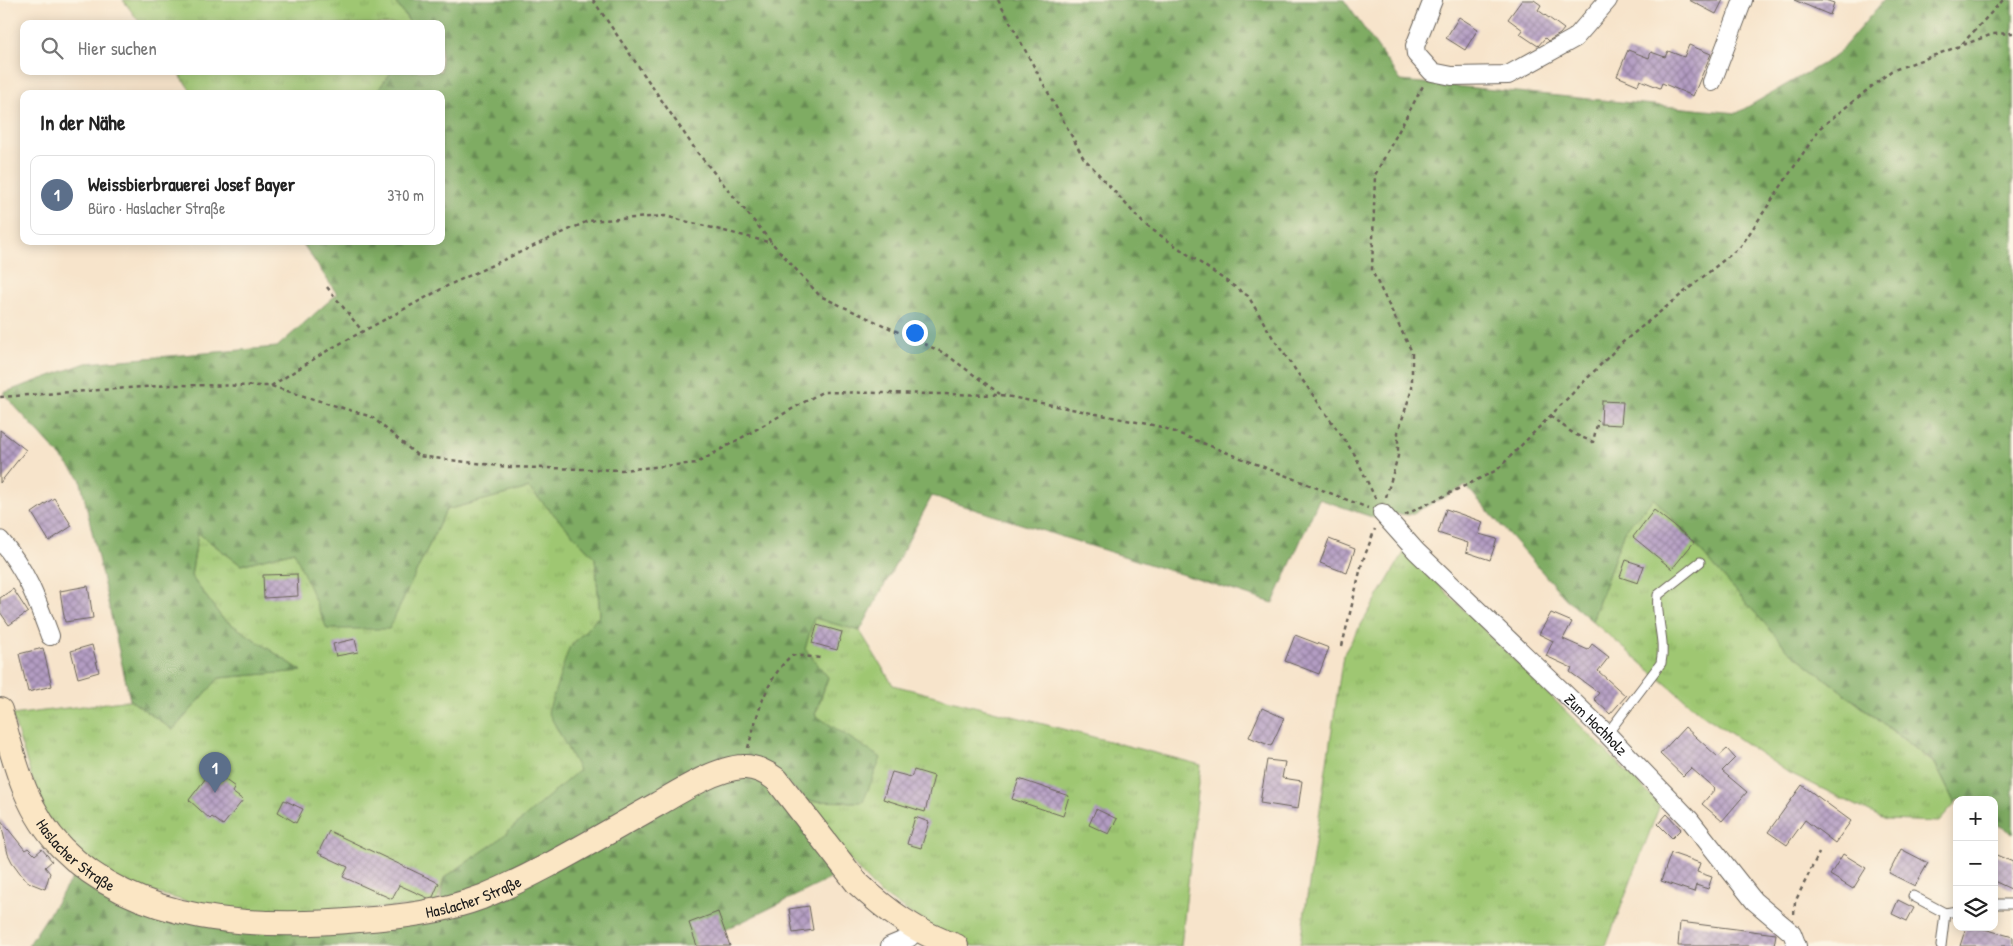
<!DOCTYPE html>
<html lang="de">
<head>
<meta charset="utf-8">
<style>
	body { margin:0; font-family:"Patrick Hand",sans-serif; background:#f6f6f6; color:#222 }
	.controls { position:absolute; right:15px; bottom:15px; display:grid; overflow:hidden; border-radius:10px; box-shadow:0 2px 12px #0003 }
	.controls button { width:45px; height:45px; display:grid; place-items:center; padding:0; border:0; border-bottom:1px solid #e0e0e0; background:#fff; color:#222; font:25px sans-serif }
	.you { position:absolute; left:914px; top:332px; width:18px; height:18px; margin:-12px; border:4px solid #fff; border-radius:50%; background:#1a73e8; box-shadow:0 0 0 8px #1a73e833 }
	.badge { display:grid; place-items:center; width:32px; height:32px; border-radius:50%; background:#b5179e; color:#fff; font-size:16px; font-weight:700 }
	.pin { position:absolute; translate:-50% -41px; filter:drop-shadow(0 1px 2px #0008) }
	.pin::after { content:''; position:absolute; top:26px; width:18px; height:15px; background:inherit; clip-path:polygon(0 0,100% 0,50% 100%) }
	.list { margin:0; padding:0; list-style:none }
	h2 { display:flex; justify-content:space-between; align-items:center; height:65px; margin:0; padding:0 20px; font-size:21px }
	h2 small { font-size:16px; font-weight:400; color:#767676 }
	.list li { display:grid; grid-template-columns:32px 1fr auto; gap:15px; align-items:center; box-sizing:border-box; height:80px; margin:0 10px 10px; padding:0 10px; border:1px solid #e0e0e0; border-radius:10px }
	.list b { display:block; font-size:19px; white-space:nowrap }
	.list p { margin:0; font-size:16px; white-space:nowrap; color:#767676 }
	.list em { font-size:16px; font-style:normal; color:#767676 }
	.icon { flex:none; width:28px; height:28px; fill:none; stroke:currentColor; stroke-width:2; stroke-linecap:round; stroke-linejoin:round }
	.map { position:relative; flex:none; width:2013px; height:946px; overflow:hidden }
	.search { position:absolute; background:#fff; box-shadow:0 2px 12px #0003; left:20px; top:20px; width:425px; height:55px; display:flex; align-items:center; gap:12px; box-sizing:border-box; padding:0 18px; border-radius:10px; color:#767676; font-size:19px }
	.panel { position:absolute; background:#fff; box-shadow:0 2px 12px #0003; left:20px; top:90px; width:425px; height:155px; border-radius:10px }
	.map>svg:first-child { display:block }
</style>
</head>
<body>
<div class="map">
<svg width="2013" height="946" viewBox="0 0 2013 946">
	<defs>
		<pattern id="grass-tufts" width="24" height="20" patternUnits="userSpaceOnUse" patternTransform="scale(1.25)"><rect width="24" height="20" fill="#9fc772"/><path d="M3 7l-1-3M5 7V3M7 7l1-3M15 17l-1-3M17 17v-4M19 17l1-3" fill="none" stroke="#88aa62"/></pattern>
		<pattern id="forest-firs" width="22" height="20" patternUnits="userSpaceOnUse" patternTransform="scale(1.25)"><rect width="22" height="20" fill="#7fac64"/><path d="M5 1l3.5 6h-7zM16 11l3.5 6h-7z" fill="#678b52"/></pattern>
		<pattern id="building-cross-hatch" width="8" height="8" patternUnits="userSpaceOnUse" patternTransform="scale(1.25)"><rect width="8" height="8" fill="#b49dc3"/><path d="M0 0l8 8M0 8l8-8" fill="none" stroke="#927f9e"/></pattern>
	</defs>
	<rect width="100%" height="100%" fill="#fcf5e5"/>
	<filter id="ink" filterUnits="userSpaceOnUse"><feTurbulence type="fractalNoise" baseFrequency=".02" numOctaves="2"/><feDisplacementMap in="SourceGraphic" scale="10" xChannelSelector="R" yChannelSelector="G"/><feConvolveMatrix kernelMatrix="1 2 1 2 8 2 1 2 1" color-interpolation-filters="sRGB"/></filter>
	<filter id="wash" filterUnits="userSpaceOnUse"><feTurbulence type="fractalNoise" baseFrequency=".0096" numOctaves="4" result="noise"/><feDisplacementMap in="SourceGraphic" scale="20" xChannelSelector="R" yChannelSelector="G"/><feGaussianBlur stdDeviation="1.12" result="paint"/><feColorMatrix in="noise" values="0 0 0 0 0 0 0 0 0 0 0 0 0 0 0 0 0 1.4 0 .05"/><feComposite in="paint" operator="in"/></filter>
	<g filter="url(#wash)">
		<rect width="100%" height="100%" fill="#f7e4cb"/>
		<g fill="url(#grass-tufts)" stroke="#5e7247">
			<path d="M123,0h271l17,24h-270z"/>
			<path d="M177,71h215l-17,23h-182z"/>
			<path d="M529,488l66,70 5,57 -31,33 1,103 10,19 -84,72 -52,36 -8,27 -197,11 -119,-33 -72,-53 -36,-115 118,-15 43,30 46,-52 83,-7 -80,-53 -31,-42 7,-43 43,32 53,-14 95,78 57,-119z"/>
			<path d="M1653,497l135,153 147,114 20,40 -16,18 -53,-2 -100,-49 -87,-59 -107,-91 32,-90z"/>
			<path d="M1405,551l255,254 -54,141 -306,-2 43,-289z"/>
			<path d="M814,618l46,13 33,54 308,80 -20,181h-208l-28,-10 -67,-44 -81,-91 66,1 -48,-87 13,-37 -23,-29z"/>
		</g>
		<g fill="url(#forest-firs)" stroke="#4e6440">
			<path d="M394,0h950l57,81 336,32 99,-57 48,-56h129v833l-19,-10v-23h-37l-2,4 -20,-41 -147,-113 -134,-152 -30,33 -32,90 -26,-22 -100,-113 -57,29 -27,-2 -7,5 -56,-19 -46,104 -341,-107 -72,135 -46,-13 -9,31 23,28 -13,38 66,43 -18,44 -56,-1 -41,-38 -107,34 -220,110 5,-29 52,-36 83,-72 -31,-58 21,-64 31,-33 -5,-57 -66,-70 -83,22 -57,119h-62l-33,-78 -53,14 -43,-32 -7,43 31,42 80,53 -83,7 -46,52 -43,-30 -50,-222 -77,-85 83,-30 191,-16 60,-53 -36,-53h140v-147h-66l17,-23h49v-47h-30z"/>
			<path d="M767,776l79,93 -18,11 -136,66h-664l50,-77 154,55 206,-7 277,-139z"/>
		</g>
		<g id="blocks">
			<g fill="url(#building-cross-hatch)">
				<path d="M1522,0h12l7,5 -3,5 26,19 -4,5 -12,7 -3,-3 -7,8 -18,-12 3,-4 -15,-11z"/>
				<path d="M1689,0h34l-7,14z"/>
				<path d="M1794,0h31l9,3 -4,12z"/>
				<path d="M1459,17l19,12 -13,21 -19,-12z"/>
				<path d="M1689,45l22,9 -18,42 -31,-13 -2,5 -20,-8 -2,5 -21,-9 11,-26 21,8 2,-6 14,5 3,-6 16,6z"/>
				<path d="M1602,401l21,1 -2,23 -20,-1z"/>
				<path d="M0,430l26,20 -26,33z"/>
				<path d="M54,498l18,28 -23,15 -17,-28z"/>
				<path d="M1446,509l37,13 -4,12 18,5 -7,21 -24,-8 2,-9 -30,-10z"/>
				<path d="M1654,510l40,32 -22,27 -39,-32z"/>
				<path d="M1329,539l26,10 -8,24 -27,-10z"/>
				<path d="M1626,560l18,6 -6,17 -18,-6z"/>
				<path d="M297,574l1,22 -34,2 -1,-23z"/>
				<path d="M88,586l5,32 -28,4 -5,-31z"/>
				<path d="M13,589l15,23 -19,13 -9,-13v-14z"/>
				<path d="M1551,613l21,9 -9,17 25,11 4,-6 17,13 -11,14 28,25 -16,18 -16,-15 5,-6 -29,-21 2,-4 -26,-12 7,-15 -14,-7z"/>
				<path d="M817,625l25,7 -5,18 -25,-7z"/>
				<path d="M1295,635l34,13 -10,26 -34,-13z"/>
				<path d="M355,639l3,13 -22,4 -3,-12z"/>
				<path d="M92,645l7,27 -21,6 -7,-27z"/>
				<path d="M43,648l9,38 -24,6 -9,-38z"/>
				<path d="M1262,708l22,10 -13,28 -22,-9z"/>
				<path d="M1685,727l33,30 9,-8 8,9 -13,13 25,21 -25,29 -20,-17 13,-15 -24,-21 -8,8 -23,-22z"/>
				<path d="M1267,760l18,2 -3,16 20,3 -4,28 -38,-6z"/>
				<path d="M914,770l20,6 -9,36 -42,-13 9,-27 19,5z"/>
				<path d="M209,774l12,9 3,-4 11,8 -3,5 11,8 -20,25 -11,-8 -2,2 -21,-19z"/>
				<path d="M1019,779l50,17 -6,20 -51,-17z"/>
				<path d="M1802,785l49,36 -16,22 -30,-23 -18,25 -19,-13z"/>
				<path d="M284,800l19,9 -7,14 -18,-11z"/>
				<path d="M1096,809l21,10 -8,15 -20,-9z"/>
				<path d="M1667,814l14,15 -9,9 -14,-14z"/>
				<path d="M915,817l14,5 -8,26 -14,-4z"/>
				<path d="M0,819l25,31 3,-2 7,7 7,-6 10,12 -7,6 5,6 -5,16 -15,-6 -7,-6 -11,-15 -4,-8z"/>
				<path d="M329,831l110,52 -6,14 -5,1 -29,-13 -7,14 -49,-22 5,-10 -30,-14z"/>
				<path d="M1901,849l27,14 -13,23 -26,-13z"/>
				<path d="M1671,853l29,10 -3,9 15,5 -4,12 -12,-4 -2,7 -33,-11z"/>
				<path d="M1843,854l23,14 -13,21 -23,-14z"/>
				<path d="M1994,854l19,8v28l-19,-9z"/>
				<path d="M1898,900l16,8 -7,13 -15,-7z"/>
				<path d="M809,906l4,24 -20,3 -4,-24z"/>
				<path d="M718,912l12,34h-33l-8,-23z"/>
				<path d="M1680,922l96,12 -2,12h-96z"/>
				<path d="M1966,927h11l36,10v9h-53z"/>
			</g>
		</g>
	</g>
	<g filter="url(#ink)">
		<use href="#blocks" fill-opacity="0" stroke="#696259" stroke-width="1"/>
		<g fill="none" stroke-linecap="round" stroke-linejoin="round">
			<defs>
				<g id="lane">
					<path d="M1607,734l54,-71c5,-23 -6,-45 -3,-68l42,-33"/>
					<path d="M1913,896l32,17 -4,33"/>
					<path d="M1994,904h19"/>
					<path d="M1945,913l12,-2"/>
				</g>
				<g id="street">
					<path d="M1433,0l-18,46 1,8 16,18 20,4 56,-1 67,-37 33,-38"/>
					<path d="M1712,82l31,-82"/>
					<path id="s1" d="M1382,513l34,38 191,183 83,86 64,81 38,32 5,13"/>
					<path d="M0,540c26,29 37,60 50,96"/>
					<path d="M890,946l19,-8 7,-8"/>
				</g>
				<g id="secondary">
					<path id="s2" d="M0,710c14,50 25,100 62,138 76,77 197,81 297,72 42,-3 83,-8 123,-23 61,-25 118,-61 176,-93 22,-13 59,-36 85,-37 11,-1 25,6 34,13l80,103c30,28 60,50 99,63"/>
				</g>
			</defs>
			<use href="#lane" stroke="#696259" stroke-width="11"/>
			<use href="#street" stroke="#696259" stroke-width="20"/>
			<use href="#secondary" stroke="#696259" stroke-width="26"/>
			<g stroke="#696259" stroke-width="2.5" stroke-dasharray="4 4" stroke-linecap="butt">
				<path d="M593,0l104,152 75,91 48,53 124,57 56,41"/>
				<path d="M998,0l85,157 61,67 104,72 25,42 82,117 21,45"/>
				<path d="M1962,44l41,-44"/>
				<path d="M327,287l36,45"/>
				<path d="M271,386l59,-37 119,-64 139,-64 77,-5 107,27"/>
				<path d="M0,397l172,-12 99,1 101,31 46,39 90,11 114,3 75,-7 125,-71 179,3 161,32 206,81"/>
				<path d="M1550,416l24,18 19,8 5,-22"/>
				<path d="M1386,497l12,-41v-24l14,-43v-37l-40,-81 3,-96 49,-91"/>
				<path d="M1405,515l92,-45 126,-128 118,-96 79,-118 71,-57 102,-37 20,-1"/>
				<path d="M1342,646l20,-83 13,-34"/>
				<path d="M748,748c9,-33 18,-70 44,-93l29,3"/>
				<path d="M1794,914l1,-12 24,-49"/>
			</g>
			<use href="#lane" stroke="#fff" stroke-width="9"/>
			<use href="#street" stroke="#fff" stroke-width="18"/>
			<use href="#secondary" stroke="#fbe6c4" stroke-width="24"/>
		</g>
	</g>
	<g text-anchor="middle" stroke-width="5" stroke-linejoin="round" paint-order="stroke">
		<g font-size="16" fill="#1c1c1c" stroke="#fcf5e5">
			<text dy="6" stroke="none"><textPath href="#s1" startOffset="301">Zum Hochholz</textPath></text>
			<text dy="6" stroke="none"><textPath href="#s2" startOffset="168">Haslacher Straße</textPath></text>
			<text dy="6" stroke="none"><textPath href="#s2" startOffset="586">Haslacher Straße</textPath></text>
		</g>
	</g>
</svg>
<div class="controls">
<button>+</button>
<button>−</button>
<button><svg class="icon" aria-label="layers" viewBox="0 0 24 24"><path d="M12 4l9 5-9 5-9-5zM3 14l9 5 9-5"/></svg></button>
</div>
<div class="you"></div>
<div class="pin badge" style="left:215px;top:793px;background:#5c6f8a">1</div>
<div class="search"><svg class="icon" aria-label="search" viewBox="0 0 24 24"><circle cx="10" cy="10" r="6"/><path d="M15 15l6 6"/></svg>Hier suchen</div>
<section class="panel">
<h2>In der Nähe<small></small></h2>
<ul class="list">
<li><span class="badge" style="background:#5c6f8a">1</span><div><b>Weissbierbrauerei Josef Bayer</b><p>Büro · Haslacher Straße</p></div><em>370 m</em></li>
</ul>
</section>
</div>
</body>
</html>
